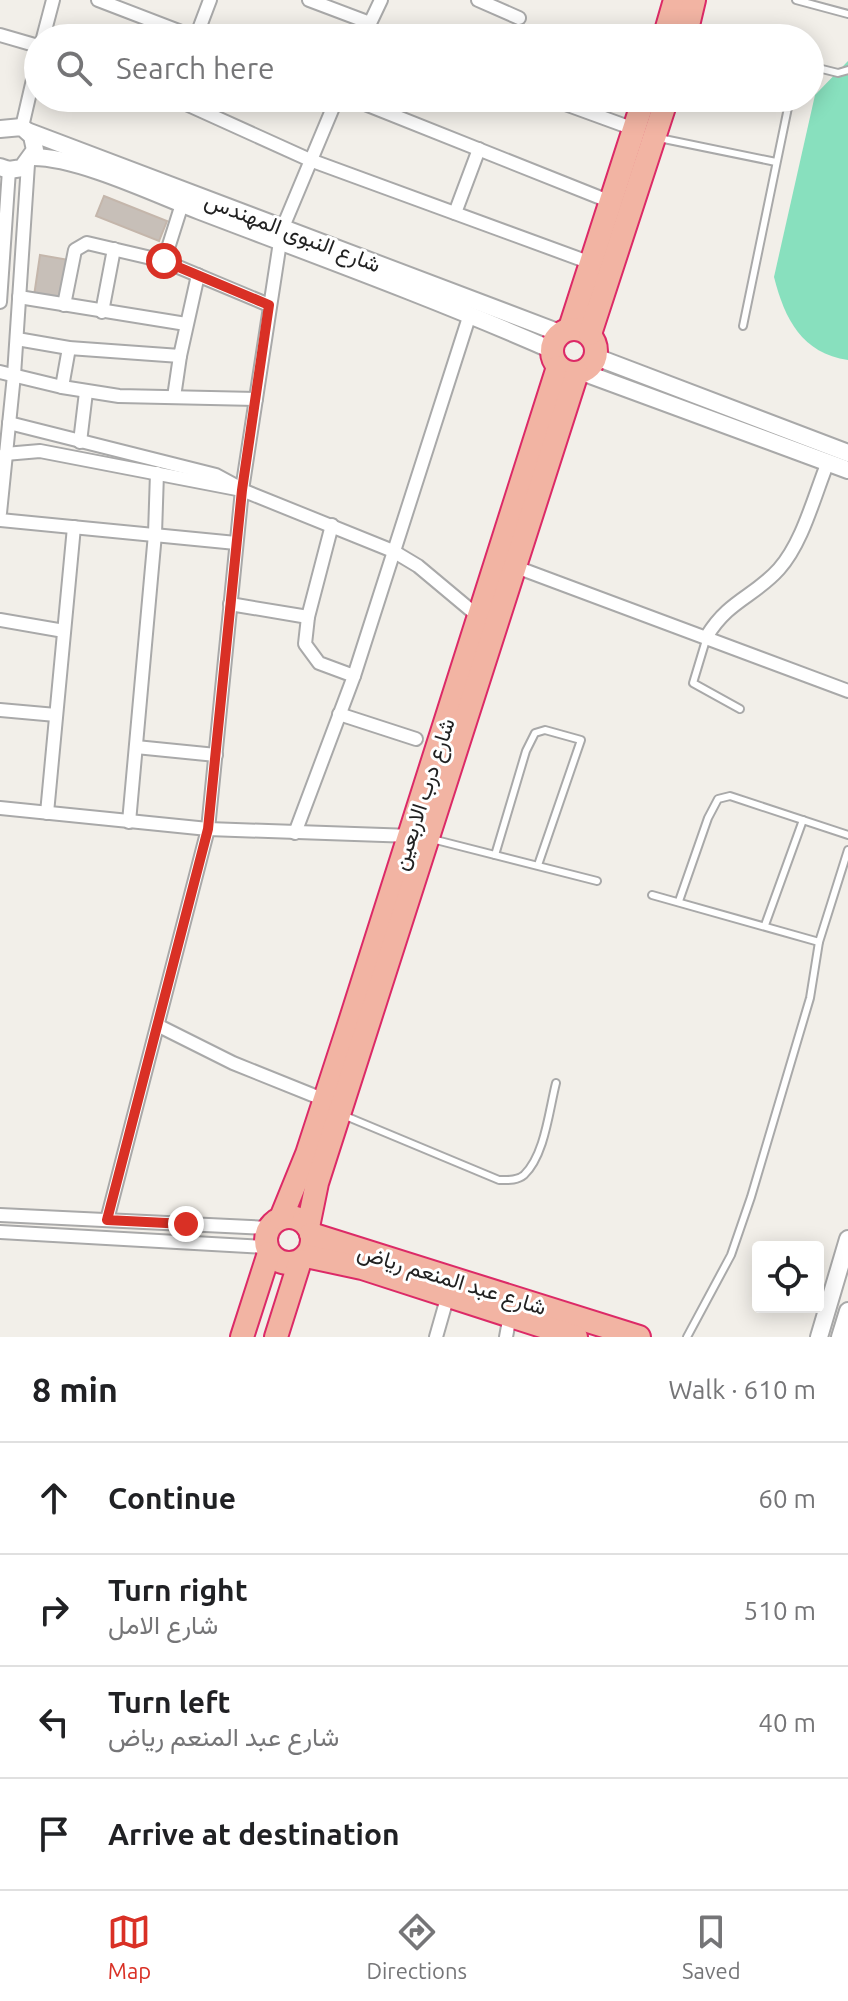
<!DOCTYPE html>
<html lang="en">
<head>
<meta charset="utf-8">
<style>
	body { margin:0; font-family:Ubuntu,Vazirmatn,sans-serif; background:#f2f2f2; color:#202124 }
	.controls { position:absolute; right:24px; bottom:24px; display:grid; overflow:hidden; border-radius:8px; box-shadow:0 4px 20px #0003 }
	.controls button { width:72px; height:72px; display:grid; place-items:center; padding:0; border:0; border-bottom:2px solid #e0e0e0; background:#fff; color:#202124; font:40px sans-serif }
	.stop { position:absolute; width:24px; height:24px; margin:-18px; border:6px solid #d93025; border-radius:50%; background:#fff }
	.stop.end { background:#d93025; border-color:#fff; box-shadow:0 2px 8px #0008 }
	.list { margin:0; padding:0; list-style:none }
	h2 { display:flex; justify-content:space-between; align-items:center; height:104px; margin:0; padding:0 32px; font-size:34px }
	h2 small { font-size:26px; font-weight:400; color:#757577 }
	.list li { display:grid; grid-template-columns:52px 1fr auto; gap:24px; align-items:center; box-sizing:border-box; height:112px; padding:0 32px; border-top:2px solid #e0e0e0 }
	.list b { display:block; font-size:30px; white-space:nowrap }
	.list p { margin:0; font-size:26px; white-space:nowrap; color:#757577 }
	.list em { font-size:26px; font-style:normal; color:#757577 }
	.icon { flex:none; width:44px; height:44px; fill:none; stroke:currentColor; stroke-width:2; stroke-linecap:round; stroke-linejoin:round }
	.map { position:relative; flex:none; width:848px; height:1337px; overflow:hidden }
	.search { position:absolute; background:#fff; box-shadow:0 4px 20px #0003; left:24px; right:24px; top:24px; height:88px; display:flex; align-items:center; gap:20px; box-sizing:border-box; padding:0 28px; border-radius:44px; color:#757577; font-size:30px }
	.sheet { height:552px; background:#fff }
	nav { display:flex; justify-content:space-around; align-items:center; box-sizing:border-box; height:112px; border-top:2px solid #e0e0e0; background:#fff; font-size:22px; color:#757577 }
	nav a { display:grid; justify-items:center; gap:4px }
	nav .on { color:#d93025 }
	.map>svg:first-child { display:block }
</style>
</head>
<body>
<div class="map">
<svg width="848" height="1337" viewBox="0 0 848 1337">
	<rect width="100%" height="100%" fill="#f2efe9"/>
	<path fill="#88e0be" d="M848,61v299c-46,-7 -63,-40 -74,-83l41,-182z"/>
	<g fill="#c7bfb8" stroke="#c4b6ab" stroke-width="2">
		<path d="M104,196l63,25 -8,20 -63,-25z"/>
		<path d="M40,255l29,5 -7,41 -28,-5z"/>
	</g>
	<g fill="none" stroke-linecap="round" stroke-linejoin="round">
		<defs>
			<g id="service">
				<path d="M796,0l52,14"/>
				<path d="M810,66l28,7 10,-3"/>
				<path d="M659,138l117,24"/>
				<path d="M743,326l47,-228"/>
				<path d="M706,640l-13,43 47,26"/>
				<path d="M432,839l165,42"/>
				<path d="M495,855l31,-104 9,-18 10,-3 36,10 -43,125"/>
				<path d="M652,895l167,47"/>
				<path d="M679,901l29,-83 10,-19 12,-3 118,39"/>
				<path d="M765,925l38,-105"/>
				<path d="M343,1115l156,65c8,0 18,1 25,-5 21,-20 25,-65 32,-92"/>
				<path d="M687,1337l44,-82 20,-58 59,-199 9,-56 29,-92"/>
			</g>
			<g id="minor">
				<path d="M98,0l99,38"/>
				<path d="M309,0l61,23"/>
				<path d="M478,0l41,18"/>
				<path d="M0,35l38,11"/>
				<path d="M196,37l14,-37"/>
				<path d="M43,38l10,-38"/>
				<path d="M363,38l18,-38"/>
				<path d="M173,98l137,62 281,103"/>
				<path d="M350,98l261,104"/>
				<path d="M549,98l85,31"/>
				<path d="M22,127l16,-69"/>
				<path d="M455,213l24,-64"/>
				<path d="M283,227l54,-129"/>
				<path d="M164,261l18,-57"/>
				<path d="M19,297l167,27"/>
				<path d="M0,302l9,-132"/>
				<path d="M64,305l11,-55 12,-7 77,18 105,44"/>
				<path d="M102,312l12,-63"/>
				<path d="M17,339l52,9 111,8 18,-81"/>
				<path d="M0,372l62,15 57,9 137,3"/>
				<path d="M62,387l7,-39"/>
				<path d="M174,397l6,-41"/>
				<path d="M9,423l207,52 24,13"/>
				<path d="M80,442l6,-50"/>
				<path d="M5,454l35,-3 202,39 151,61 25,15 61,51"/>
				<path d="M0,513l14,-138 14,-211"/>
				<path d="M0,520l236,23"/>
				<path d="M332,525l-24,92 -3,27 14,19 35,13"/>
				<path d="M516,567l332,124"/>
				<path d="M230,604l78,13"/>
				<path d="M0,620l64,11"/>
				<path d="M707,636c22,-36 47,-39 72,-67 24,-27 35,-73 49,-107"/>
				<path d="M0,710l56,5"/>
				<path d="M339,714l77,25"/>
				<path d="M136,747l80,8"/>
				<path d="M0,808l208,21 204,7"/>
				<path d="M47,813l27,-286"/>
				<path d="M129,822l26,-288 2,-61"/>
				<path d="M295,833l59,-157 116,-362"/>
				<path d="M159,1026l74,37 92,37"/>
				<path d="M0,1215l269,13"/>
				<path d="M107,1220l101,-391 34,-339 38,-248"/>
				<path d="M0,1232l266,15"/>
				<path d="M436,1337l12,-42"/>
				<path d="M506,1337l4,-22"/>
			</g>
			<g id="tertiary">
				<path d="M0,129l22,-2 10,9 3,14 -13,18 -13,2 -9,-3"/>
				<path d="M27,131l533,202"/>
				<path d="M33,157c46,0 123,37 167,54 118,45 236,88 352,139"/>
				<path d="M596,357l252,96"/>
				<path d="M582,372l266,98"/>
				<path d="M819,1337l29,-98"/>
				<path d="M840,1337l8,-26"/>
			</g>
			<g id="trunk">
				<path d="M664,38l11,-38"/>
				<path d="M685,38l9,-38"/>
				<path d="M570,328l74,-230"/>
				<circle cx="574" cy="351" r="22"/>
				<path d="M590,334l77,-236"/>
				<circle cx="289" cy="1240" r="23"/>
				<path d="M281,1218l26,-64 42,-129 209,-658"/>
				<path d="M308,1227l9,-44 260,-810"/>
				<path d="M311,1234l328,103"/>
				<path d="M306,1256l56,12 214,69"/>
				<path d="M242,1337l27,-84"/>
				<path d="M276,1337l24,-76"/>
			</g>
		</defs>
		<use href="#service" stroke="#a9a9a9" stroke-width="10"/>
		<use href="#minor" stroke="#a9a9a9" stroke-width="16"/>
		<use href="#tertiary" stroke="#a9a9a9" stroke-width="20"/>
		<use href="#trunk" stroke="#dc2a67" stroke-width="26"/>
		<use href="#service" stroke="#fff" stroke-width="6"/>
		<use href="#minor" stroke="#fff" stroke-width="12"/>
		<use href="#tertiary" stroke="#fff" stroke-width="16"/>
		<use href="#trunk" stroke="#f2b4a3" stroke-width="22"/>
	</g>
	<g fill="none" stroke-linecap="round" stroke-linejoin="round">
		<path stroke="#d93025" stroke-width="10" d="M164,261l105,44 -27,185 -34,339 -101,391 79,4"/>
	</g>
	<g text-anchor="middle" stroke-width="6" stroke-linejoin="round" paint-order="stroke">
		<g font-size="22" fill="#222" stroke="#fff">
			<text transform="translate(293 232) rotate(21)" y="8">شارع النبوى المهندس</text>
			<text transform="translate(423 794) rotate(-72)" y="8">شارع درب الاربعين</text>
			<text transform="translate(452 1279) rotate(17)" y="8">شارع عبد المنعم رياض</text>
		</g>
	</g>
</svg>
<div class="controls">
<button><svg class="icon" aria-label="locate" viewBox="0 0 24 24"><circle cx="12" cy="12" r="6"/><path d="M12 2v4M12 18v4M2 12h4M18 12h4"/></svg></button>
</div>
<div class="stop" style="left:164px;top:261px"></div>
<div class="stop end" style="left:186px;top:1224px"></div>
<div class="search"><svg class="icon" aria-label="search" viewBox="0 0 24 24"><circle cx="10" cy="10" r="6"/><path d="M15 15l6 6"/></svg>Search here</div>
</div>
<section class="sheet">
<h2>8 min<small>Walk · 610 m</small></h2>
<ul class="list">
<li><svg class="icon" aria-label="ahead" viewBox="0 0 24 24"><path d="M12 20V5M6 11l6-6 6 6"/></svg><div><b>Continue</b></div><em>60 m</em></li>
<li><svg class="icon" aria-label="right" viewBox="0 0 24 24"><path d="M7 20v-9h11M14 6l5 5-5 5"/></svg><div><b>Turn right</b><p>شارع الامل</p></div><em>510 m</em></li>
<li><svg class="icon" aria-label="left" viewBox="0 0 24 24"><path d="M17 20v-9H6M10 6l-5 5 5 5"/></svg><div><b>Turn left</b><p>شارع عبد المنعم رياض</p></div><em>40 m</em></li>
<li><svg class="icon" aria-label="arrive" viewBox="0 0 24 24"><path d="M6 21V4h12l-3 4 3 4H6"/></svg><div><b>Arrive at destination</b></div></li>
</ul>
</section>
<nav>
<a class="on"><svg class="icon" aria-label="map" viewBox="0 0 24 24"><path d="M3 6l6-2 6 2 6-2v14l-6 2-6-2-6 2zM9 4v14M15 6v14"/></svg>Map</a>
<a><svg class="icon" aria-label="directions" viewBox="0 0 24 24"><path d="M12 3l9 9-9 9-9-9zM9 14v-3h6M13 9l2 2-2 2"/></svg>Directions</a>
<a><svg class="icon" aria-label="saved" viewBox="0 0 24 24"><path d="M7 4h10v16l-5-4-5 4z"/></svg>Saved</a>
</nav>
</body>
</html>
